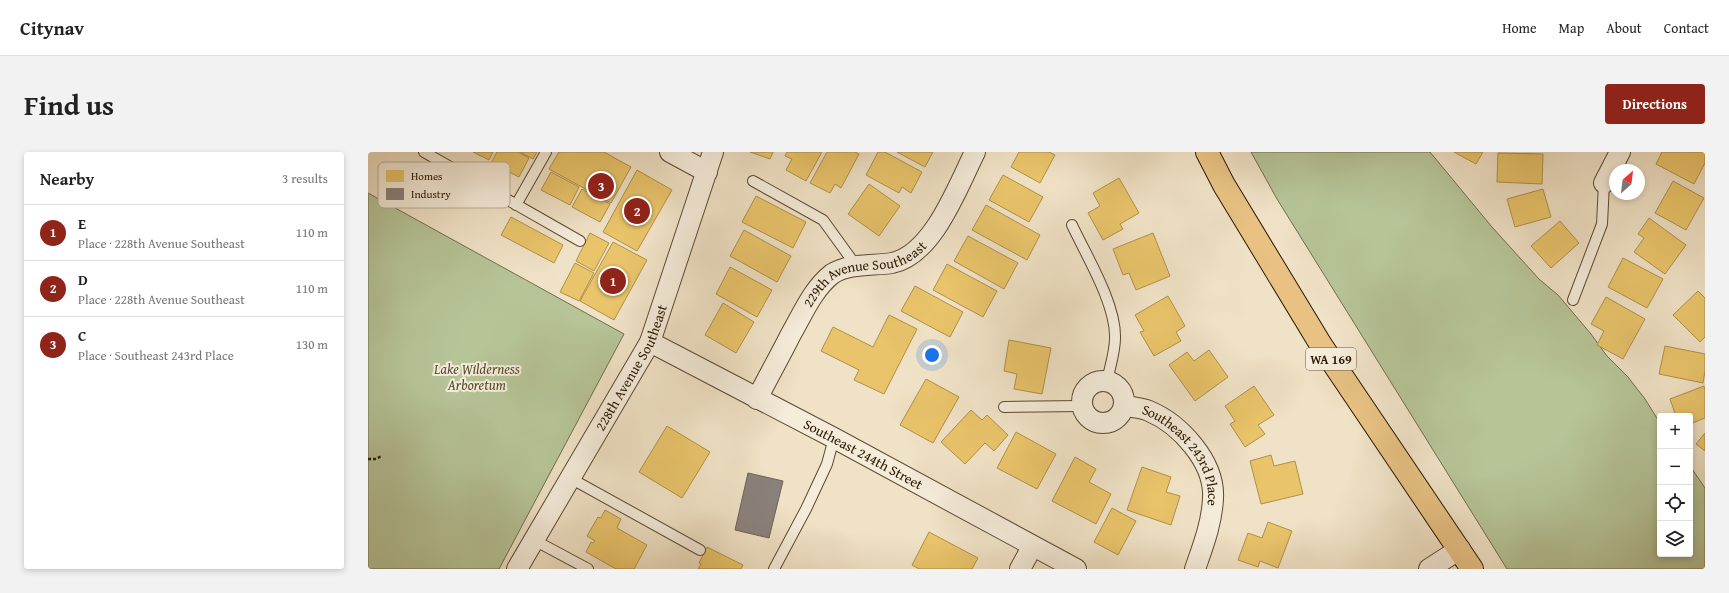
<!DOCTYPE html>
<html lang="en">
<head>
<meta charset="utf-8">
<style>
	body { margin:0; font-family:"Gentium Book Plus",serif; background:#f2f2f2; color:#222 }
	.controls { position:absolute; right:12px; bottom:12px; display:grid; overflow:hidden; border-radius:4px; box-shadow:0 2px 6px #0003 }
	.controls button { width:36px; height:36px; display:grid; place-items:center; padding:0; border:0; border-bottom:1px solid #e0e0e0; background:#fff; color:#222; font:20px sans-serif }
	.compass { position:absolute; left:1241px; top:12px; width:36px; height:36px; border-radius:50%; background:#fff; box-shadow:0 2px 6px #0003; rotate:28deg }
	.you { position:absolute; left:564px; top:203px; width:14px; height:14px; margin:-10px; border:3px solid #fff; border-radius:50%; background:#1a73e8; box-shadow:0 0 0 6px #1a73e833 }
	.badge { display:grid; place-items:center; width:26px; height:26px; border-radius:50%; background:#8f2418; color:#fff; font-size:13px; font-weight:700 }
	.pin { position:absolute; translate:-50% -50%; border:2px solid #fff; box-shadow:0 1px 4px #0006 }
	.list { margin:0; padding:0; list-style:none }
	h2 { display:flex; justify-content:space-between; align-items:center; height:52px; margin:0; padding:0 16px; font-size:17px }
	h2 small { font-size:13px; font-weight:400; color:#767676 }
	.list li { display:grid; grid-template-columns:26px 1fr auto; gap:12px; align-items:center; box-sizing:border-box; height:56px; padding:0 16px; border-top:1px solid #e0e0e0 }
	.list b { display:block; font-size:15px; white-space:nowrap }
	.list p { margin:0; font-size:13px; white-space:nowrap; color:#767676 }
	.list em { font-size:13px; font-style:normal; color:#767676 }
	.icon { flex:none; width:22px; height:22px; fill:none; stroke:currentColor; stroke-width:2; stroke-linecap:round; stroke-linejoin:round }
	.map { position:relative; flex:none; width:1337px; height:417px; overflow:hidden; border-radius:4px }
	header { display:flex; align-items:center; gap:24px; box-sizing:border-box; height:56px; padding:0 20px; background:#fff; border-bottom:1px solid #e0e0e0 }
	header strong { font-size:19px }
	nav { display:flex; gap:22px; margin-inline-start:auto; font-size:14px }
	.intro { display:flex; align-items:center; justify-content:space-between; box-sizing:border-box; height:96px; padding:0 24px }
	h1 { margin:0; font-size:28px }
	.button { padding:10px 18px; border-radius:4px; background:#8f2418; color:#fff; font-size:14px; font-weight:700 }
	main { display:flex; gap:24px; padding:0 24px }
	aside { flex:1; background:#fff; border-radius:4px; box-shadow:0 2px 6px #0003 }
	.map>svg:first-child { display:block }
</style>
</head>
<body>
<header>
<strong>Citynav</strong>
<nav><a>Home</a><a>Map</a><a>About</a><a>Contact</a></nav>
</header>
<div class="intro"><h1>Find us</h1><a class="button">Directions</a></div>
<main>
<aside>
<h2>Nearby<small>3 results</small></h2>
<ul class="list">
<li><span class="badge">1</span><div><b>E</b><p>Place · 228th Avenue Southeast</p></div><em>110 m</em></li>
<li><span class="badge">2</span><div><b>D</b><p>Place · 228th Avenue Southeast</p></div><em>110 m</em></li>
<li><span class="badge">3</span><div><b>C</b><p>Place · Southeast 243rd Place</p></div><em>130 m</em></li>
</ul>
</aside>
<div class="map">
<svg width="1337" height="417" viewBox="0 0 1337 417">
	<rect width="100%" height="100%" fill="#f0e2c6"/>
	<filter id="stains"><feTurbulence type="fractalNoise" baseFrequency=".005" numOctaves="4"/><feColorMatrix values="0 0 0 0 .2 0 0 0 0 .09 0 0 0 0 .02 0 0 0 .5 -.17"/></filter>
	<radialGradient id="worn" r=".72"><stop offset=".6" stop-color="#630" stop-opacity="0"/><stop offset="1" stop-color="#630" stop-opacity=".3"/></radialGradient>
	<g fill="#b6c498" stroke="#706e4c">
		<path d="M883,0h179l62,75 47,52 19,16 33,39 16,22 21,21 17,22 15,24v131h30v-88l15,22v81h-198l-230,-370z"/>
		<path d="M0,41l256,141 -125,235h-131z"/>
	</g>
	<g fill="#e9c46a" stroke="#af904a">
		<path d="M105,0h20l-4,8z"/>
		<path d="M129,0h21l11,6 -10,19 -28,-14z"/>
		<path d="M152,0h17l-4,7z"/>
		<path d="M191,0h45l27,15 -20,36 -62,-34z"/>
		<path d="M382,0h23l-3,7z"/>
		<path d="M419,0h35l-16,29 -20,-11 6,-11 -7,-3z"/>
		<path d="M459,0h28l4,2 -18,34 -6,-4 -5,9 -20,-10z"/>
		<path d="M510,0h7l37,20 -11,21 -9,-6 -3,6 -33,-18z"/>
		<path d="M529,0h36l-8,15z"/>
		<path d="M651,0h30l6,3 -15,28 -29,-16z"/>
		<path d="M1086,0h29l-7,12z"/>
		<path d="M1294,0h43v11l-11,21 -38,-20z"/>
		<path d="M1130,1l45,1 -1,30 -45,-2z"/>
		<path d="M269,18l35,20 -35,61 -34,-19z"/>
		<path d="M183,20l28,15 -9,18 -29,-15z"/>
		<path d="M635,23l40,22 -14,25 -40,-22z"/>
		<path d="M751,26l20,35 -19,11 3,5 -20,11 -15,-27 12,-7 -7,-13z"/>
		<path d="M1305,29l31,17 -18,32 -31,-17z"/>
		<path d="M501,32l31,22 -21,30 -31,-22z"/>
		<path d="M214,37l28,15 -10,18 -28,-15z"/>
		<path d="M1175,37l8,28 -36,10 -8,-28z"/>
		<path d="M388,44l50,26 -13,26 -51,-26z"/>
		<path d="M618,53l54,30 -13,25 -55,-30z"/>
		<path d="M143,65l52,28 -9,18 -53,-28z"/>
		<path d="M1281,66l37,27 -21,29 -31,-22 10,-14 -6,-4z"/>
		<path d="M1192,69l19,22 -28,25 -20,-22z"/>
		<path d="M376,78l47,26 -14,26 -47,-26z"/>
		<path d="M222,81l19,10 -15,28 -18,-10z"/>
		<path d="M785,81l17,43 -34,14 -7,-17 -6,2 -10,-26z"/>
		<path d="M600,84l50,27 -14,26 -50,-28z"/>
		<path d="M245,90l34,18 -33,60 -34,-19z"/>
		<path d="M1255,106l40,21 -16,29 -39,-21z"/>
		<path d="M207,111l19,10 -15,28 -19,-9z"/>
		<path d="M579,112l50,27 -14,26 -50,-27z"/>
		<path d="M362,115l42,23 -15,27 -41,-23z"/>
		<path d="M547,134l48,26 -13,25 -49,-26z"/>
		<path d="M1330,139l7,7v39l-5,5 -27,-27z"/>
		<path d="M800,144l17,30 -9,6 5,9 -27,15 -14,-24 4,-1 -9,-16z"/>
		<path d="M1238,145l39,22 -22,40 -26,-14 7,-14 -13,-7z"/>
		<path d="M355,151l31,19 -18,31 -31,-18z"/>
		<path d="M521,163l28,14 -33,65 -30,-14 5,-10 -38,-19 12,-24 40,20z"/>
		<path d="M641,188l42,8 -9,46 -28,-5 3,-15 -13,-3z"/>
		<path d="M1297,194l40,8v17l-2,12 -44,-9z"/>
		<path d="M841,198l19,27 -33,24 -26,-36 18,-13 7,9z"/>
		<path d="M558,227l33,18 -26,46 -33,-18z"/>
		<path d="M886,234l20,29 -16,10 7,9 -20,13 -15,-23 5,-3 -10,-15z"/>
		<path d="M1336,234l1,4v28l-15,6v-8h-14l-6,-17z"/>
		<path d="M603,258l11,10 5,-5 21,20 -14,16 -9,-8 -20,21 -24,-22z"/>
		<path d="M299,274l43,26 -28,46 -43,-26z"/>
		<path d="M648,280l40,22 -19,35 -40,-21z"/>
		<path d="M1337,281v18l-9,-7z"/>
		<path d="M903,303l3,11 21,-5 8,33 -42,10 -11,-43z"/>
		<path d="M707,305l21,12 -7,13 22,12 -15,30 -44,-23z"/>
		<path d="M774,315l29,10 -5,15 14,4 -9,29 -44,-15z"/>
		<path d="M744,356l24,13 -18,34 -24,-13z"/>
		<path d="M237,358l16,9 -4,9 30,17 -13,24h-18l-30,-17 5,-10 2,1 2,-2 -8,-5 11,-19 3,1z"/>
		<path d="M900,370l24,9 -14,37 -18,-7 -2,6 -20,-7 10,-27 14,5z"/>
		<path d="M561,380l49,26 -6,11h-53l-7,-4z"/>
		<path d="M339,395l36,18 -2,4h-43l3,-5 -2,-1z"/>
	</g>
	<path fill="#8a817c" stroke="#6d6157" d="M380,321l35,8 -14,57 -34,-8z"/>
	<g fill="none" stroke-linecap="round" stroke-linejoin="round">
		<defs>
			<g id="lane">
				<path d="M56,0l156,89"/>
				<path d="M385,29l70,39 34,47"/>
				<path d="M148,53l30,-53"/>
				<path d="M704,73c15,32 44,79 43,113 0,14 -5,29 -8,43"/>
				<path d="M1205,148l29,-76 2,-41"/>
				<path d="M636,255l78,-1"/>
				<path d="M202,326l130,72"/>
				<path d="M166,388l54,29"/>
				<path d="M406,417l32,-60 21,-45 7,-26"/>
			</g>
			<g id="street">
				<path d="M302,0l37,20"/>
				<path d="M1236,31l16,-31"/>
				<path id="s1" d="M282,190l184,96 242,131"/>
				<circle cx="735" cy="250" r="21"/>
				<path id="s2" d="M389,247c11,-22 23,-43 34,-65 12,-21 22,-45 41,-60 17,-11 41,-8 60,-11 41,-8 66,-77 83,-111"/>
				<path id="s3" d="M757,254c7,1 17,2 24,5 31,13 66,51 64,87 -1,25 -10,48 -18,71"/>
				<path id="s4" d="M149,417l133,-227 63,-190"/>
				<path d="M652,417l12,-22"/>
				<path d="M1061,417l31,-20"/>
			</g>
			<path id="primary" d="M839,0l17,33 97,160 151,224"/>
		</defs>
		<use href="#lane" stroke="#5b4a32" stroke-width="12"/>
		<use href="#street" stroke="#5b4a32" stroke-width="22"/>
		<use href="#primary" stroke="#291700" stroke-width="24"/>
		<path stroke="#291700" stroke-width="2.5" stroke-dasharray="3 2" stroke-linecap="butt" d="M0,307h7l7,-3"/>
		<use href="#lane" stroke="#f5ecda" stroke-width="10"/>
		<use href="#street" stroke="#f5ecda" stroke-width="20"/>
		<use href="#primary" stroke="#e8c183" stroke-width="22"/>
	</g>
	<g text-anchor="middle" stroke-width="4" stroke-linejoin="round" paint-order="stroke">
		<rect fill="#f5ecda" stroke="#665741" stroke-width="1" x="938" y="196" width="50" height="22" rx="3"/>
		<g font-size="13" font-weight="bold" fill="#291700">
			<text x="963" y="212">WA 169</text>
		</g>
		<g font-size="14" fill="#291700" stroke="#f5ecda">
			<text dy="5" stroke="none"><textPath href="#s2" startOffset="176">229th Avenue Southeast</textPath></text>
			<text dy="5" stroke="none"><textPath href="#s4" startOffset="232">228th Avenue Southeast</textPath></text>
			<text dy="5" stroke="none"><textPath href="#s1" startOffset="241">Southeast 244th Street</textPath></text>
			<text dy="5" stroke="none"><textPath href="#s3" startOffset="82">Southeast 243rd Place</textPath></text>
		</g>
		<g font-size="14" font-style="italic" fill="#534b2e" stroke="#f5ecda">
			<text x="109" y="222">Lake Wilderness<tspan x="109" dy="16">Arboretum</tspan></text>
		</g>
	</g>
	<rect x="10" y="10" width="132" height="46" rx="6" fill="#f5ecda" stroke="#b8ac99" stroke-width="1"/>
	<rect x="18" y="18" width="18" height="12" fill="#e9c46a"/>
	<rect x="18" y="36" width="18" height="12" fill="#8a817c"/>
	<g font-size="11" fill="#291700">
		<text x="43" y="28">Homes</text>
		<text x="43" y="46">Industry</text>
	</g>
	<rect width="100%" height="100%" filter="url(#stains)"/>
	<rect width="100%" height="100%" fill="url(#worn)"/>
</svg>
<div class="controls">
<button>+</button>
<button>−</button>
<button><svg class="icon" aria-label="locate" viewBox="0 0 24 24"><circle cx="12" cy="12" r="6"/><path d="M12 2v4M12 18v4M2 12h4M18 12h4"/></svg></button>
<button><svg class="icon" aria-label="layers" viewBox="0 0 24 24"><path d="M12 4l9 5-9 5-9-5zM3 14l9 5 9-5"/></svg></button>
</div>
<svg class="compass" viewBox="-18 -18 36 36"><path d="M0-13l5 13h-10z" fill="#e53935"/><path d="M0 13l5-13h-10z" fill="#767676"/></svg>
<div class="you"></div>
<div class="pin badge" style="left:245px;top:129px">1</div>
<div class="pin badge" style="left:269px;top:59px">2</div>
<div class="pin badge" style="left:233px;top:34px">3</div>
</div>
</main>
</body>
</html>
